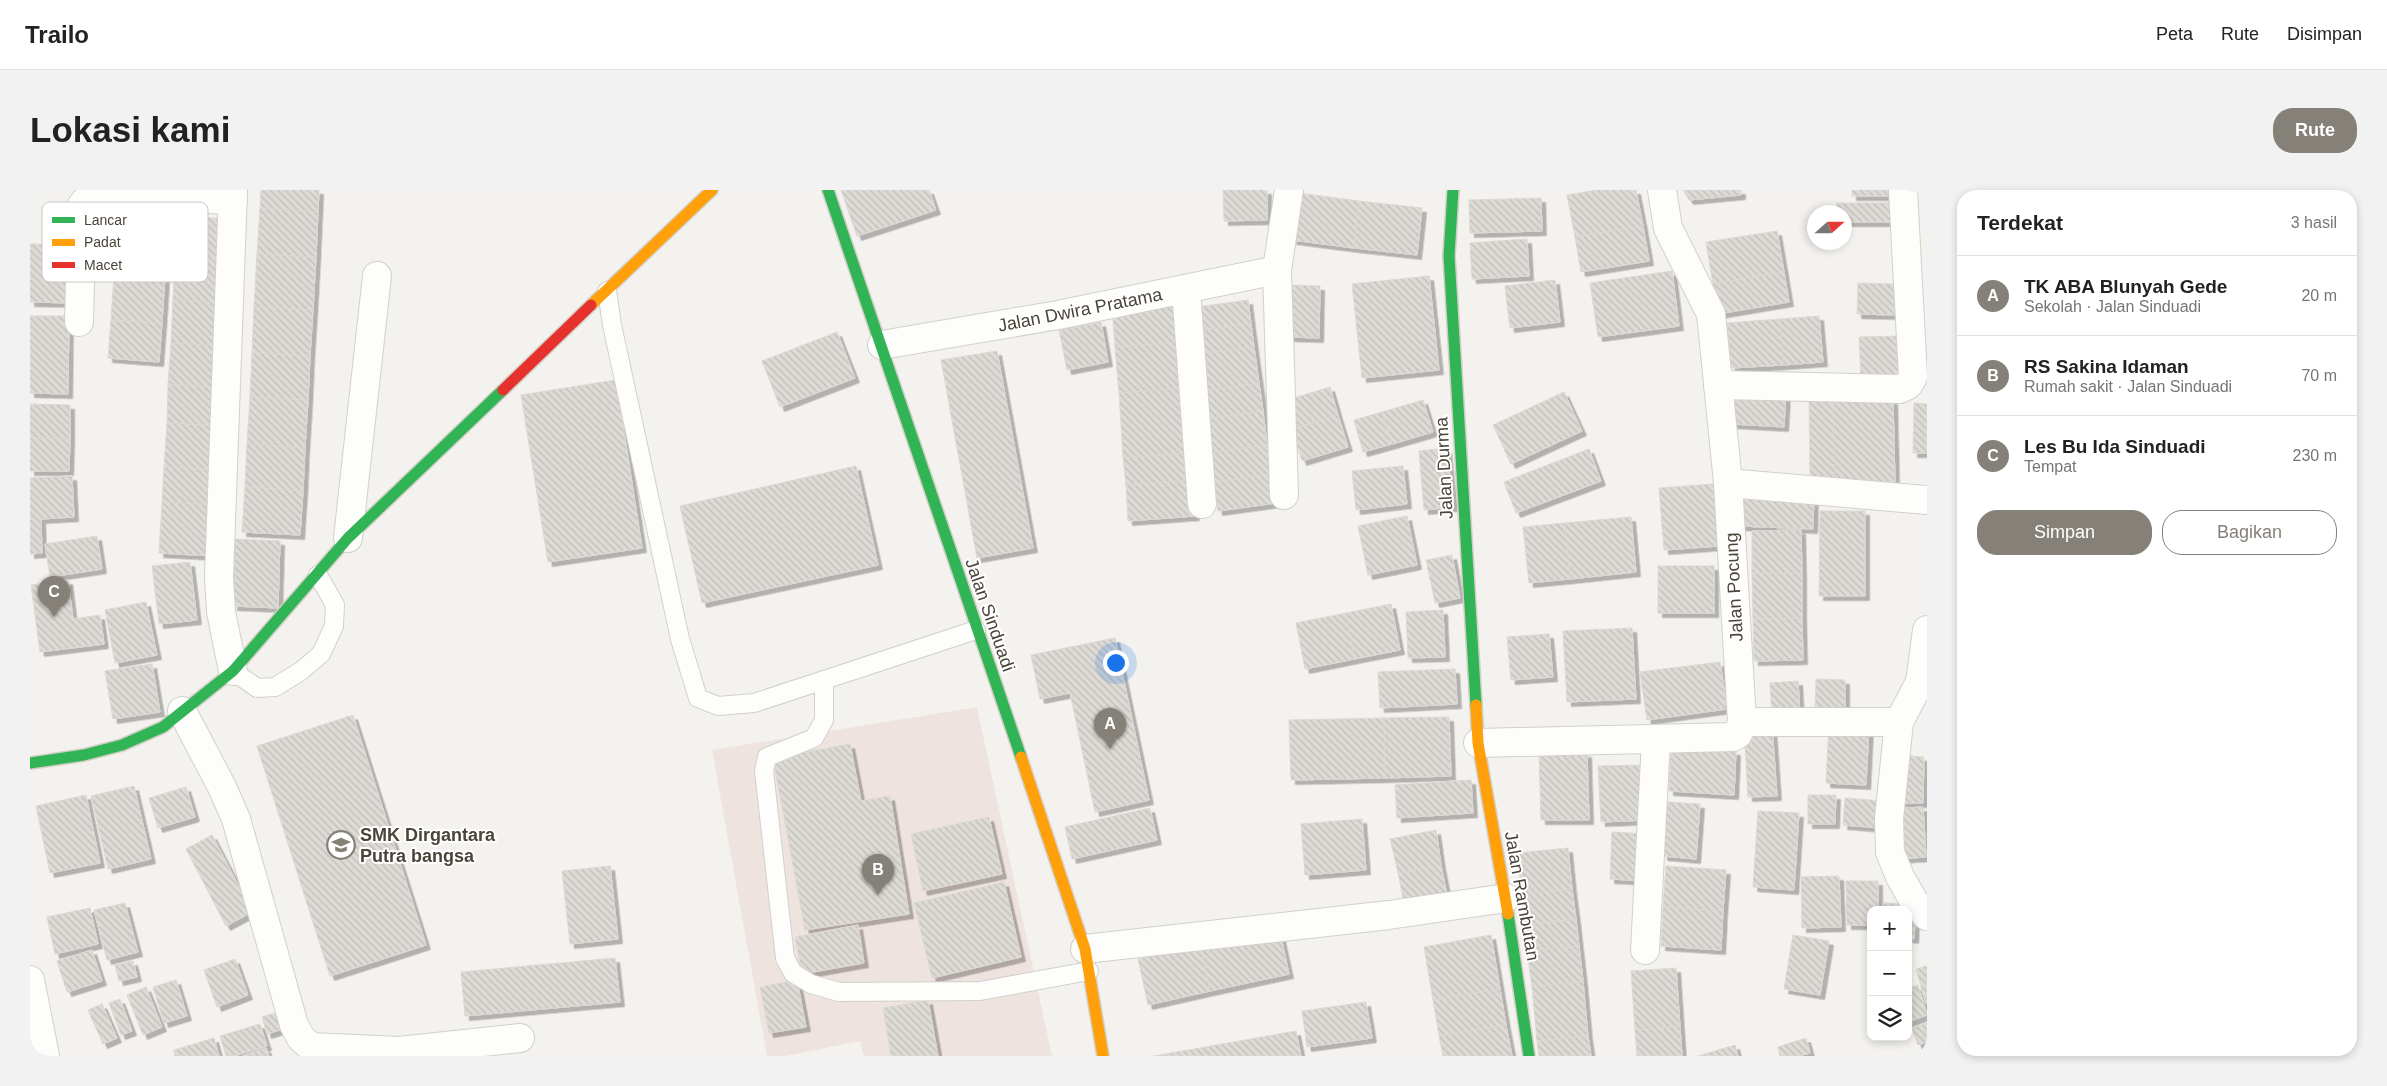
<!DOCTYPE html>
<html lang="id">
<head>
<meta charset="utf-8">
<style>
	body { margin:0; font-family:Arial,sans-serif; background:#f2f2f2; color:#222 }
	.controls { position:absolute; right:15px; bottom:15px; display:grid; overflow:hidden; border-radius:10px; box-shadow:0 2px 8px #0003 }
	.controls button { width:45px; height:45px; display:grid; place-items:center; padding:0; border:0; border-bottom:1px solid #e0e0e0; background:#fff; color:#222; font:25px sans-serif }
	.compass { position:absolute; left:1777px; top:15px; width:45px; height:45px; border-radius:50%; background:#fff; box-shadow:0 2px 8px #0003; rotate:69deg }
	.you { position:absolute; left:1085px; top:472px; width:18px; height:18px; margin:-12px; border:4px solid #fff; border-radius:50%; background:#1a73e8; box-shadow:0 0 0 8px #1a73e833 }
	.badge { display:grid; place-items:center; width:32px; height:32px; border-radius:50%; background:#868178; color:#fff; font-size:16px; font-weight:700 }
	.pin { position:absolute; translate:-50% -41px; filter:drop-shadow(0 1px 2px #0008) }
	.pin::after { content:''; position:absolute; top:26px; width:18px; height:15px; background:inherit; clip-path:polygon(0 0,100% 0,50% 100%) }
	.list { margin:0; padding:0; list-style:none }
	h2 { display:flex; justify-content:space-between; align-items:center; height:65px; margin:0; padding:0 20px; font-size:21px }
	h2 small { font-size:16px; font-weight:400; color:#767676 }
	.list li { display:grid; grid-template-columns:32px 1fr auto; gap:15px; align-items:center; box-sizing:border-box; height:80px; padding:0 20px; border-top:1px solid #e0e0e0 }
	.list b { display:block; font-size:19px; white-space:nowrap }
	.list p { margin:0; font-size:16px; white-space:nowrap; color:#767676 }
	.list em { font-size:16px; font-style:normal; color:#767676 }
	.actions { display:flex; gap:10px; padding:15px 20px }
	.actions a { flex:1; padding:11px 0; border:1px solid #868178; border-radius:20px; text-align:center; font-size:18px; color:#868178 }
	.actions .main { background:#868178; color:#fff }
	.icon { flex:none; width:28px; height:28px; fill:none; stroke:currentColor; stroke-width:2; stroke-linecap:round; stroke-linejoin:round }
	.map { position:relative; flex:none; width:1897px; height:866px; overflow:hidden; border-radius:20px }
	header { display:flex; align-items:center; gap:30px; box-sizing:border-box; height:70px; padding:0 25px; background:#fff; border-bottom:1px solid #e0e0e0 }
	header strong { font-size:24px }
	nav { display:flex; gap:28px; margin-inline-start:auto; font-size:18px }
	.intro { display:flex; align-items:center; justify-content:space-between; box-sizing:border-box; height:120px; padding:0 30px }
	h1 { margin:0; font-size:35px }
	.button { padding:12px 22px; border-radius:20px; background:#868178; color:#fff; font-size:18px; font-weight:700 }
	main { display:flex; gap:30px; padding:0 30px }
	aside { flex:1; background:#fff; border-radius:20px; box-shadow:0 2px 8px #0003 }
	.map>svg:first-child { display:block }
</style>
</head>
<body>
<header>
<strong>Trailo</strong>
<nav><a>Peta</a><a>Rute</a><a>Disimpan</a></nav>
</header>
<div class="intro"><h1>Lokasi kami</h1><a class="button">Rute</a></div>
<main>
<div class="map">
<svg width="1897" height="866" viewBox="0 0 1897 866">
	<defs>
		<pattern id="building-back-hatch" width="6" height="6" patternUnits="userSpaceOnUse" patternTransform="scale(1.25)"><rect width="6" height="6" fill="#dedbd6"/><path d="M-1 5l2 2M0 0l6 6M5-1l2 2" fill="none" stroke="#c0bdb8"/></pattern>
		<filter id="shadow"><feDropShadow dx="4.5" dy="4.5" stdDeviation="0" flood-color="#0004"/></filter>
	</defs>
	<rect width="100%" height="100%" fill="#f4f2ee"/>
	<path fill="#eee3df" d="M947,517l75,349h-188l-4,-15 -74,15h-19l-55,-306z"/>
	<g fill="url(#building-back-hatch)" stroke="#dcd9d4" filter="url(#shadow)">
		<path d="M231,0h58l-1,22 -58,-4z"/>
		<path d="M811,0h88l7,20 -79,26z"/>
		<path d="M1193,0h44v30l-43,1z"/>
		<path d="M1567,0h39l7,36 -68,11 -8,-42z"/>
		<path d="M1653,0h58v5l-52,5z"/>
		<rect x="1822" y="0" width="41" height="6"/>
		<path d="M1268,3l61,8 -5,47 -62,-8z"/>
		<path d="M1511,8l1,33 -72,2 -1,-33z"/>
		<path d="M1329,11l63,7 -5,47 -63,-7z"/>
		<path d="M1807,13h61l-1,19h-53v-10h-7z"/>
		<path d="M230,18l58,4 -2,45 -59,-3z"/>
		<path d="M147,26l54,3 -3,42 -53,-3z"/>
		<path d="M1613,36l6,35 -68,11 -6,-35z"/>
		<path d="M1747,41l7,41 -71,12 -7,-42z"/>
		<path d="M1497,49l2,37 -57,3 -2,-36z"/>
		<path d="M0,54l42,1v58l-42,-1z"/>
		<path d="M227,64l59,3 -3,53 -59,-3z"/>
		<path d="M145,68l53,3 -2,42 -53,-3z"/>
		<path d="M1642,81l7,55 -81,11 -8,-54z"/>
		<path d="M1754,82l5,30 -71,12 -5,-30z"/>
		<path d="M84,84l51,3 -3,46 -51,-3z"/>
		<path d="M1399,86l10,94 -77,8 -10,-94z"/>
		<path d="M1525,90l5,42 -50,6 -5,-42z"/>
		<path d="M1828,93l37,1 -1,31 -37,-1z"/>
		<path d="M1260,95l30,1 -1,52 -30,-1z"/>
		<path d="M1149,109l3,43 -67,5 -3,-43z"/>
		<path d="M143,110l53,3 -2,43 -53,-3z"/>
		<path d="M1218,110l3,24 -58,7 -3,-23z"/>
		<path d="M224,117l59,3 -3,46 -58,-3z"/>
		<path d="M0,126h39l-1,78 -38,-1z"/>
		<path d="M1789,126l4,46 -40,3 -3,-46z"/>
		<path d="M1750,129l3,46 -52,3 -4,-45z"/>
		<path d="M81,130l51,3 -3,39 -51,-4z"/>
		<path d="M1071,132l7,40 -41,8 -8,-40z"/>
		<path d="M1221,134l3,23 -58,7 -3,-23z"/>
		<path d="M807,142l18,46 -75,29 -18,-46z"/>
		<path d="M1871,146l2,40 -42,2 -2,-41z"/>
		<path d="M1152,152l3,46 -66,5 -4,-46z"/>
		<path d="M141,153l53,3 -2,42 -54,-4z"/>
		<path d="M1224,157l5,36 -57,8 -6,-37z"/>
		<path d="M967,161l36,197 -56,10 -36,-198z"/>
		<path d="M222,163l58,3 -2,44 -58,-3z"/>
		<path d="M586,190l26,168 -94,14 -27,-167z"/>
		<path d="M1229,193l4,28 -58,8 -3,-28z"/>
		<path d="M138,194l54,4 -3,38 -52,-3z"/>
		<path d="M1300,197l8,28 -46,14 -8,-28z"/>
		<path d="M1155,198l5,65 -67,5 -4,-65z"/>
		<path d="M1704,199l52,3 -2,35 -52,-3z"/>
		<path d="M1534,202l18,39 -71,33 -18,-39z"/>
		<path d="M220,207l58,3 -3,48 -58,-4z"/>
		<path d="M1393,210l10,32 -41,12 -10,-32z"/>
		<path d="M1863,210l2,82 -60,1 -2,-82z"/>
		<path d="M1779,211h24l2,82 -25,1z"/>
		<path d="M1884,213l13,1v49h-14z"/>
		<path d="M0,214l40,1v34l-40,-1z"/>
		<path d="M1233,221l4,34 -57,8 -5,-34z"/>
		<path d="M1352,222l10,32 -29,8 -9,-32z"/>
		<path d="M1308,225l10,32 -46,14 -10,-32z"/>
		<path d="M137,233l52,3 -2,44 -53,-3z"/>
		<path d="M0,248l40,1 -1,32h-39z"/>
		<path d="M217,254l58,4 -2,43 -58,-4z"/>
		<path d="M1237,255l4,29 -57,8 -4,-29z"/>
		<path d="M1417,258l6,59 -29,3 -5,-59z"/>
		<path d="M1559,259l12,32 -85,32 -12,-31z"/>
		<path d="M1160,263l2,27 -66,5 -3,-27z"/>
		<path d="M826,276l22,99 -176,38 -22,-97z"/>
		<path d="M1373,276l4,38 -51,6 -4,-39z"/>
		<path d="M134,277l53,3 -2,35 -53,-3z"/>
		<path d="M1241,284l5,29 -58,8 -4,-29z"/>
		<path d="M42,286l2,41 -33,2 1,34 -12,1v-76z"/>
		<path d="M1162,290l3,36 -67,5 -2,-36z"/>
		<path d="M1683,294l6,62 -55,4 -5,-62z"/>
		<path d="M215,297l58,4 -3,44 -58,-3z"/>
		<path d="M1709,300l75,3 -1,36 -75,-3z"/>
		<path d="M132,312l53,3 -2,51 -54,-3z"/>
		<path d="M1790,321h45v85h-46z"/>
		<path d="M1377,326l10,49 -49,10 -10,-49z"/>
		<path d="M1601,327l5,55 -66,7 -5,-56z"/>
		<path d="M1535,333l5,56 -41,4 -6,-56z"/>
		<path d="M1771,340l1,43h-50v-42z"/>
		<path d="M67,346l5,33 -52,8 -5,-33z"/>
		<path d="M205,349l45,2 -2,67 -45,-2z"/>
		<path d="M1422,365l8,43 -25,5 -9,-43z"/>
		<path d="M160,372l7,58 -38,4 -7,-58z"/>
		<rect x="1628" y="376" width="56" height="47"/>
		<path d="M1722,383h50v45l-49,1z"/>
		<path d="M38,390l5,39 27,-4 4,29 -64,8 -9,-67z"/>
		<path d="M116,412l11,53 -42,8 -10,-53z"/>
		<path d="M1361,414l9,46 -46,9 -8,-46z"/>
		<path d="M1413,420l2,47 -37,1 -2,-46z"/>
		<path d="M1316,423l8,46 -49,10 -9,-46z"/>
		<path d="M1772,428l1,42 -49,1 -1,-42z"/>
		<path d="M1602,438l4,71 -69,3 -4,-71z"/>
		<path d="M1519,444l4,43 -42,3 -4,-43z"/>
		<path d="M1085,448l34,162 -54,12 -25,-119 -30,6 -9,-44z"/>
		<path d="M1690,472l7,47 -80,11 -7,-48z"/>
		<path d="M122,474l8,48 -47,7 -8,-48z"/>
		<path d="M1425,479l2,35 -77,4 -2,-36z"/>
		<path d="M1786,489l29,1v33l-30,-1z"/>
		<path d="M1768,491l2,34 -28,2 -2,-34z"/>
		<path d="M323,525l73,230 -96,31 -73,-230z"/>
		<path d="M1419,527l2,59 -66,2 -1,-60z"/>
		<path d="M1354,528l1,60 -94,2 -2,-60z"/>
		<path d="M1799,533l40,2 -3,60 -40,-2z"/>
		<path d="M1742,536l5,70 -29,1 -4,-70z"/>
		<path d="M820,554l11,57 29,-5 19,118 -104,16 -32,-172z"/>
		<path d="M1641,558l65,3 -2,44 -65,-4z"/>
		<path d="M1557,563l2,67h-48l-2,-66z"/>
		<path d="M1866,565l28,2 -1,46h-28z"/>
		<path d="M1614,575l3,55 -46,2 -3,-56z"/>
		<path d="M1441,590l2,33 -76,5 -2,-33z"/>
		<path d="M104,596l17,73 -43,10 -17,-73z"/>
		<path d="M156,597l9,30 -37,11 -9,-30z"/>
		<path d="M56,605l14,68 -50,10 -14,-67z"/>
		<path d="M1778,605h28l-1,29h-27z"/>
		<path d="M1815,608l37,3 -2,27 -37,-3z"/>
		<path d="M1637,612l33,2 -4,55 -33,-3z"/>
		<path d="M1893,617l3,50 -31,2 -4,-50z"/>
		<path d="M1120,618l7,32 -85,19 -7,-32z"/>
		<path d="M1728,621l41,2 -5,77 -41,-3z"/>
		<path d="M959,627l13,57 -79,17 -12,-57z"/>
		<path d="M1332,629l4,51 -61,5 -4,-51z"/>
		<path d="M1406,640l5,35 -43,8 -8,-34z"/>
		<path d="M1582,642l35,2 -2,47 -35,-2z"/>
		<path d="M182,645l40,77 -26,14 -40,-77z"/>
		<path d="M1538,658l4,41 -50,5 -5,-41z"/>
		<path d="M1411,675l7,35 -43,8 -7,-35z"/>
		<path d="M580,676l8,73 -48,5 -8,-73z"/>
		<path d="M1636,676l60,4 -3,41 -60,-4z"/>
		<path d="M1809,686l2,51 -39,1 -1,-51z"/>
		<path d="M1816,691h32v29h-7v15h-24z"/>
		<path d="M974,692l17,75 -89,21 -18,-75z"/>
		<path d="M1542,699l4,30 -51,6 -3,-31z"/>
		<path d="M95,713l13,49 -31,8 -13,-50z"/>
		<path d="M1853,713l33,2 -2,34 -6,-1v-28h-25z"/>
		<path d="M1633,717l60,4 -2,39 -60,-4z"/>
		<path d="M60,718l8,36 -43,10 -8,-37z"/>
		<path d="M1546,729l3,27 -52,5 -2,-26z"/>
		<path d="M828,735l6,38 -62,11 -7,-37z"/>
		<path d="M1249,738l10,46 -79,17 -10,-45z"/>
		<path d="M1461,745l9,54 -67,11 -9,-53z"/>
		<path d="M1763,745l36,6 -9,54 -36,-6z"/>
		<path d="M1170,756l10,45 -62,14 -10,-46z"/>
		<path d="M1549,756l4,35 -51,6 -5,-36z"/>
		<path d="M62,760l10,31 -35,11 -10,-31z"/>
		<path d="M585,768l5,44 -155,14 -4,-44z"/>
		<path d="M205,769l13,36 -31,12 -13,-37z"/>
		<path d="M103,771l4,16 -18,4 -4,-16z"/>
		<path d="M1897,776v37l-1,1 -10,-35z"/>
		<path d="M1646,778l4,59 -45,3 -4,-59z"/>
		<path d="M146,790l11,36 -23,7 -11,-36z"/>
		<path d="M767,790l9,47 -37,6 -9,-46z"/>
		<path d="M1553,791l5,55 -51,5 -5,-54z"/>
		<path d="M1888,795l9,30 -19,7v-34z"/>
		<path d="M116,797l16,40 -19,8 -16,-40z"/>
		<path d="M1470,799l6,36 -67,11 -6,-36z"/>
		<path d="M90,809l12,32 -11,4 -12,-32z"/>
		<path d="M898,810l10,56h-47l-8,-48z"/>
		<path d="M1336,812l6,36 -65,9 -5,-36z"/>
		<path d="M72,814l15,34 -14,6 -15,-34z"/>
		<path d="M248,822l5,17 -16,5 -5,-17z"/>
		<path d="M1897,833v19l-9,3 -6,-17z"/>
		<path d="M230,834l7,22 -33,10h-8l-6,-20z"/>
		<path d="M1476,835l6,31h-69l-4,-20z"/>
		<path d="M1650,837l2,29h-45l-2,-26z"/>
		<path d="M1266,841l5,25h-147z"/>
		<path d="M1558,846l3,20h-52l-2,-15z"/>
		<path d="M184,848l5,18h-44l-1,-6z"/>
		<path d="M1776,848l4,15 -11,3h-19l-2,-9z"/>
		<path d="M1705,855l3,11h-40z"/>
		<path d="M236,858l3,8h-27z"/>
	</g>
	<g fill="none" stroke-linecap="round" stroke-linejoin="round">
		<defs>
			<g id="lane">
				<path d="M577,101l5,34 68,314 18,59 20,8 36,-3 222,-73"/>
				<path d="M203,481l24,17 18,-1 26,-16 20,-17 13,-28 1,-21 -17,-30"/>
				<path d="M794,490v40l-10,18 -47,19 -3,14 21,187 8,15 18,11 28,8 141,-1 109,-20"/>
			</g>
			<g id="street">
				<path d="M1156,100l16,214"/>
				<path d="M49,132l3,-117 5,-6 9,-4 137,5"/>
				<path d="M852,155l176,-30 219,-45"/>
				<path d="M1688,195l182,4 8,-4 5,-8 -10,-187"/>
				<path d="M1698,293l199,17"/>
				<path d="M1254,305l-7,-225 12,-80"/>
				<path d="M318,348l29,-262"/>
				<path d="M1897,440l-7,52 -21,40 -10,97 1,33 10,25 15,26 12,13"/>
				<path d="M203,481l-12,-59 -2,-35 14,-387"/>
				<path d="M152,521l40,76 14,32 58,206 7,13 10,9 88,4 121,-13"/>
				<path d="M1712,532h157"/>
				<path d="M1448,553l255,-6 5,-3 4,-12 -14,-239 -17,-169 -43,-86 -6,-38"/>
				<path d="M1055,759l304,-34 117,-17"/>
				<path d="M1615,760l11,-210"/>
				<path d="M0,790l15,76"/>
			</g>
			<g id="fast">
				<path d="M798,0l193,567"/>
				<path d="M1423,0l-4,66 27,449"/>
				<path d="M0,573l54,-8 38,-10 41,-18 70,-56 115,-133 155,-148"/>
				<path d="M1478,724l21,142"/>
			</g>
			<g id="slow">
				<path d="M561,115l121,-115"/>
				<path d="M1446,515l2,38 30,171"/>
				<path d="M991,567l64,192 18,107"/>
			</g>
			<path id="jam" d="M473,200l88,-85"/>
		</defs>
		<use href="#lane" stroke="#d2d0cb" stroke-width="20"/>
		<use href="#street" stroke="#d2d0cb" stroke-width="30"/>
		<use href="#fast" stroke="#d3cfc5" stroke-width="14"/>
		<use href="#slow" stroke="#d3cfc5" stroke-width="14"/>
		<use href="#jam" stroke="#d3cfc5" stroke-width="14"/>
		<use href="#lane" stroke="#fdfdfc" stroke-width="18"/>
		<use href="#street" stroke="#fdfdfc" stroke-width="28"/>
		<use href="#fast" stroke="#30b455" stroke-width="11"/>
		<use href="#slow" stroke="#ff9f0a" stroke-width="11"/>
		<use href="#jam" stroke="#e5322d" stroke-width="11"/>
	</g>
	<defs>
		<symbol id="school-ring" viewBox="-11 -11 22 22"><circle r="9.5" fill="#fff" stroke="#868178" stroke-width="1.5"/><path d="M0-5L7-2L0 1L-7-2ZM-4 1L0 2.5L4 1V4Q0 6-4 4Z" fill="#868178"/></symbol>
	</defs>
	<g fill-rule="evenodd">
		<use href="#school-ring" x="295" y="639" width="32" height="32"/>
	</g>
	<g text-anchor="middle" stroke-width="4" stroke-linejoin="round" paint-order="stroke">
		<g font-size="18" fill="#4b4439" stroke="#fff">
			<text transform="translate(1050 120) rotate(-11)" y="6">Jalan Dwira Pratama</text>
			<text transform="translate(1414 278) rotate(-93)" y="6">Jalan Durma</text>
			<text transform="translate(1704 397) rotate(-93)" y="6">Jalan Pocung</text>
			<text transform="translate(960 425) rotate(71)" y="6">Jalan Sinduadi</text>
			<text transform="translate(1492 706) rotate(80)" y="6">Jalan Rambutan</text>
		</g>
		<g font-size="18" font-weight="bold" fill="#4b4439" stroke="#fff" text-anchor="start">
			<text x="330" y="651">SMK Dirgantara<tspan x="330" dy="21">Putra bangsa</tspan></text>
		</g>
	</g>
	<rect x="12" y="12" width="166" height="80" rx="8" fill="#fff" stroke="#c9c7c4" stroke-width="1"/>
	<rect x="22" y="27" width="23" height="6" fill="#30b455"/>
	<rect x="22" y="49" width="23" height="7" fill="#ff9f0a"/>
	<rect x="22" y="72" width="23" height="6" fill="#e5322d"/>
	<g font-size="14" fill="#4b4439">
		<text x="54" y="35">Lancar</text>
		<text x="54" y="57">Padat</text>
		<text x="54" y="80">Macet</text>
	</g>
</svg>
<div class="controls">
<button>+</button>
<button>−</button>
<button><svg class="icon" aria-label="layers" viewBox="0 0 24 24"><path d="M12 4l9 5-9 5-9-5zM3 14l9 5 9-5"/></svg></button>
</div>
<svg class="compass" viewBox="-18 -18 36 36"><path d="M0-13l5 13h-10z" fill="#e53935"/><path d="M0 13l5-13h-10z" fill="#767676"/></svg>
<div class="you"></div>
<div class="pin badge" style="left:1080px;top:559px">A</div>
<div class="pin badge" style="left:848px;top:705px">B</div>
<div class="pin badge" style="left:24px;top:427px">C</div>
</div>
<aside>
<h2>Terdekat<small>3 hasil</small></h2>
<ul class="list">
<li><span class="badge">A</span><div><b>TK ABA Blunyah Gede</b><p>Sekolah · Jalan Sinduadi</p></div><em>20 m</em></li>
<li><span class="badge">B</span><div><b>RS Sakina Idaman</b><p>Rumah sakit · Jalan Sinduadi</p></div><em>70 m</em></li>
<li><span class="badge">C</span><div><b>Les Bu Ida Sinduadi</b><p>Tempat</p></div><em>230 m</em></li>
</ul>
<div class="actions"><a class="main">Simpan</a><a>Bagikan</a></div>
</aside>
</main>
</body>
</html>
